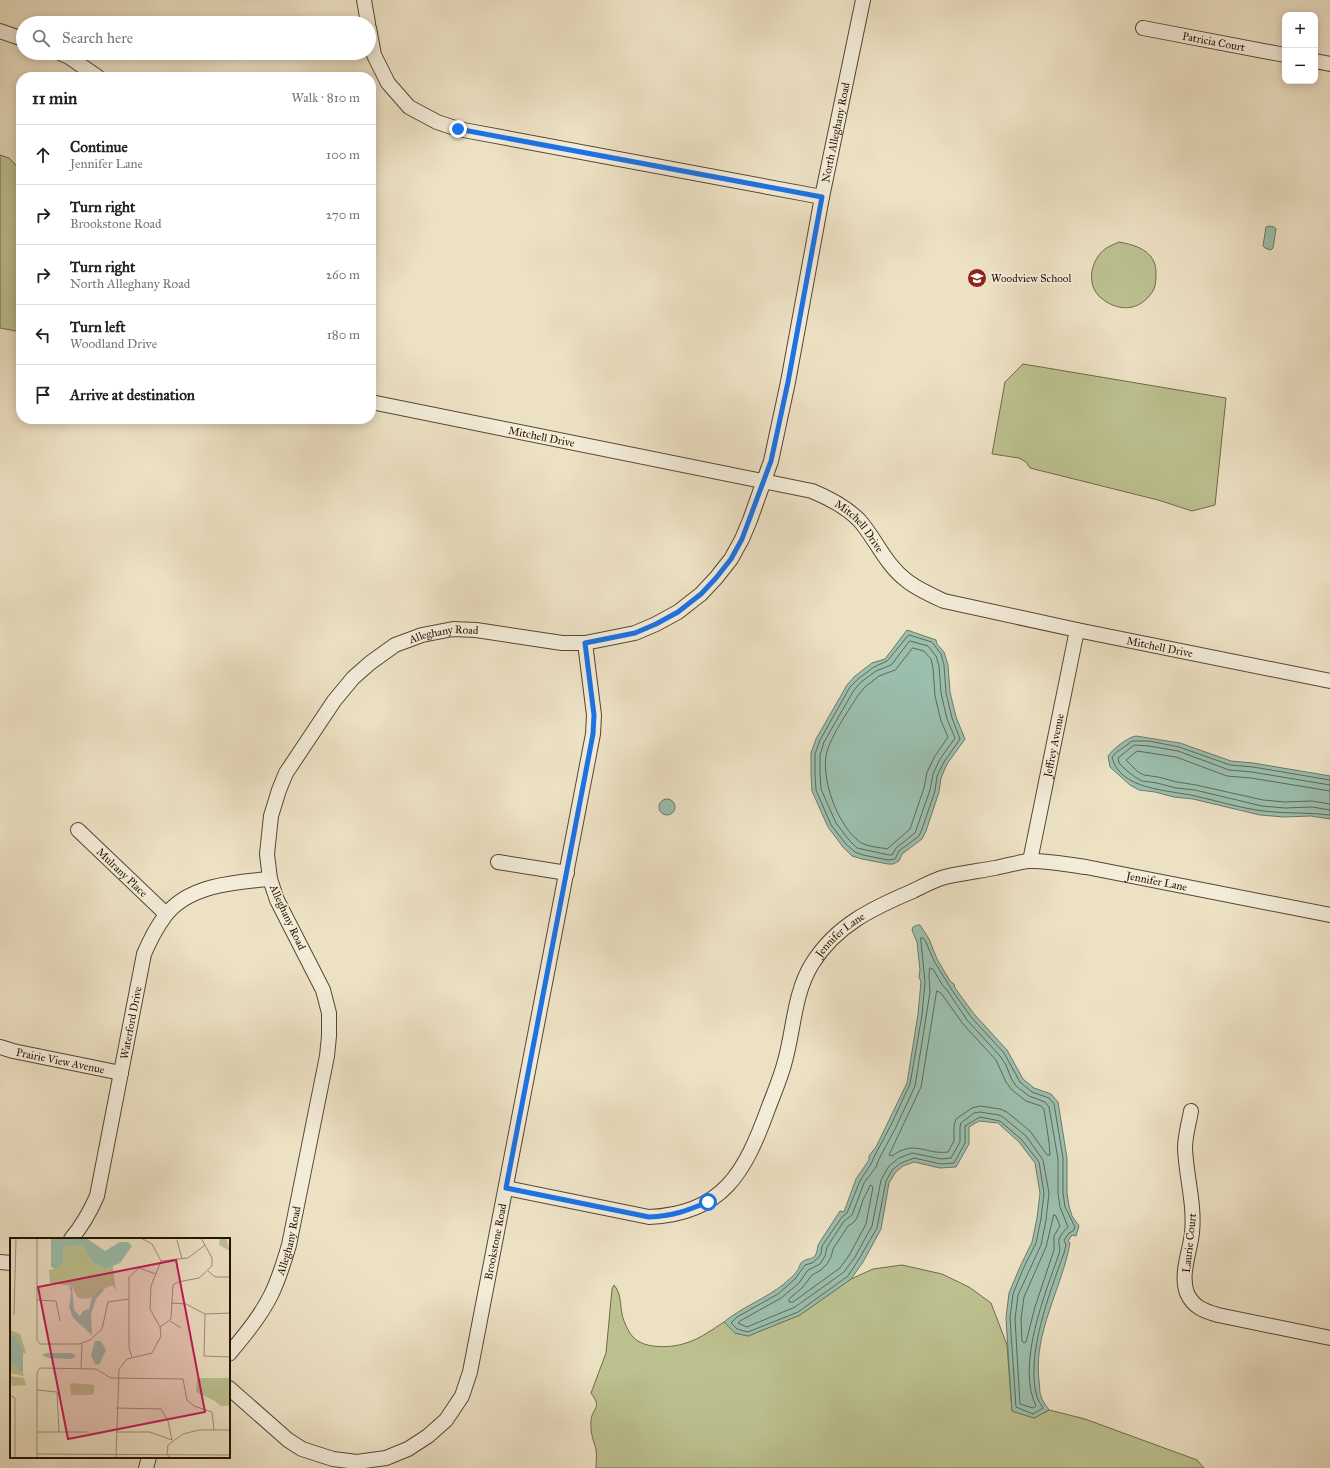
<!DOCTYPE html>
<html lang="en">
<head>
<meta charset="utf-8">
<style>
	body { margin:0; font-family:"IM FELL Great Primer",serif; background:#f6f6f6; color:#222 }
	.controls { position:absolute; right:12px; top:12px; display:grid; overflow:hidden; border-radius:8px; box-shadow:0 2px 10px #0003 }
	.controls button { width:36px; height:36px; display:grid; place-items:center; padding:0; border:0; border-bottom:1px solid #e0e0e0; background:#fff; color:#222; font:20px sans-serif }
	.stop { position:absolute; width:12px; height:12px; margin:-9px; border:3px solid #1a73e8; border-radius:50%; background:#fff }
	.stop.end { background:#1a73e8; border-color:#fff; box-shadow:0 1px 4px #0008 }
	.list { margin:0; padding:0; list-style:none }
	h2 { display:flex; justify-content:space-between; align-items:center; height:52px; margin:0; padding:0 16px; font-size:17px }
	h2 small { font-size:13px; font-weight:400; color:#767676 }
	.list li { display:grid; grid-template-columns:26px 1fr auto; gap:12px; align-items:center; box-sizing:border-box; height:60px; padding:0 16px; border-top:1px solid #e0e0e0 }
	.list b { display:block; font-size:15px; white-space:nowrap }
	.list p { margin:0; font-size:13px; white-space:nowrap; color:#767676 }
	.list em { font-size:13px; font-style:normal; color:#767676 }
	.icon { flex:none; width:22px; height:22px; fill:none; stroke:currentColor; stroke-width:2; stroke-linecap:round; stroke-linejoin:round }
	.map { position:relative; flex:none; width:1330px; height:1468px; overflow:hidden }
	.search { position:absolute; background:#fff; box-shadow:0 2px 10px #0003; left:16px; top:16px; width:360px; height:44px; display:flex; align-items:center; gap:10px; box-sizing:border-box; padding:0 14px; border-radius:22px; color:#767676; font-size:15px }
	.panel { position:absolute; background:#fff; box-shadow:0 2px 10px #0003; left:16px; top:72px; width:360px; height:352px; border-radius:16px }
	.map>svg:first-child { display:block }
</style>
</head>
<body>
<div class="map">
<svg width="1330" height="1468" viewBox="0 0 1330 1468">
	<rect width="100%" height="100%" fill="#ede1c4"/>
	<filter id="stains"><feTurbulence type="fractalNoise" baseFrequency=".005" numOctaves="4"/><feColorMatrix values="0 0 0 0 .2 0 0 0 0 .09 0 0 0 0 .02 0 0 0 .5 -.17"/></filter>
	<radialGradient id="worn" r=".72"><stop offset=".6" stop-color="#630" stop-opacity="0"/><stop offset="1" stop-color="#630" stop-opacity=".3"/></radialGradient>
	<g fill="#bdc190" stroke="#706a48">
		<path d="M0,155l9,3 12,12v162l-21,-4z"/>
		<path d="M1119,242c17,3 36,9 37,29 0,6 0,13 -2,18 -11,20 -31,24 -49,12 -2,-2 -6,-4 -7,-6 -12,-14 -6,-36 7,-46 4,-3 10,-5 14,-7z"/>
		<path d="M1023,364l203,34 -11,107 -23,6 -34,-11 -128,-32 -4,-6 -7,-4 -27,-4 13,-72z"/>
		<path d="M902,1265l40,9 27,13 22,16 16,42 5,66 22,7 15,-8 36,9 112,41 7,8h-608c0,-6 1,-13 0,-19 -3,-9 -6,-18 -5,-28 1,-14 12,-12 0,-28l15,-40 6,-64 2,-4c9,10 5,24 10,36 2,5 5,12 9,16 12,13 41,11 56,5 12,-4 24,-13 35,-20l11,11 13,3 52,-21 51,-36 22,-10z"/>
	</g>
	<g fill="#9bbead" stroke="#6b7968">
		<path d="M1269,226l5,1 2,2 -3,19 -2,2 -6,-2 -2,-2 3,-19z"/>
		<path d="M907,630l29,10 1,4 7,8 4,13 2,27 6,25 9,22 -18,25 -6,14 -2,14 -13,39 -4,8 -20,15 -3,7 -6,3h-5l-26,-5 -10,-3 -9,-9 -15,-20 -16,-36 -1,-18v-20l5,-14 31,-54 8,-9 17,-13 13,-4z"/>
		<path d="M1136,736l44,7 51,18 22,2 77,13v43l-19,-3 -27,1 -24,-2 -67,-16 -19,-2 -19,-5 -16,-2 -9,-5 -20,-18 -2,-11c5,-7 20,-19 28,-20z"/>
		<circle cx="667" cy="807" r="8"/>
		<path d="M917,925h3l9,14 8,20 13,22 4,3 1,4 19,26 33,36 16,29 11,9 17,6 7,8 9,56v35l2,13 3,10 7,10 -3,10 -4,-1 -4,6 2,2c-8,45 -37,90 -31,138 1,5 0,11 2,15 1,5 5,9 8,14l-15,8 -22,-7 -6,-93 3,-25 11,-26 12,-25 5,-24 3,-25 -5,-30 -16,-21 -21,-19 -19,-2 -10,6v17l-13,23 -16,1 -26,-6 -11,4 -8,7 -6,10 -8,46 -18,33 -12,17 -51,36 -52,21 -13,-3 -11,-11c18,-15 41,-23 60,-38 4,-4 10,-8 13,-13 2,-2 2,-5 4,-8 8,-8 15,1 17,-18l22,-34 4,1 12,-33 13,-19v-4l7,-9 31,-64 11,-69 3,-32 -2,-5 1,-7 -3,-28 -5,-12 1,-3z"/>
	</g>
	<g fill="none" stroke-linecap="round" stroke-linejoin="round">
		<g stroke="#5f6856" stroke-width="1">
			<path d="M909,635l23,7 9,12 3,11 2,28 6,25 8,21 -16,23 -7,14 -2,15 -13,38 -3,7 -20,15 -4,8 -7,1 -25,-5 -8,-3 -9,-8 -15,-19 -15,-35 -1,-17v-19l5,-14 30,-53 8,-8 16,-12 13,-6z"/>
			<path d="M910,641l18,5 8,10 3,10 2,27 6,26 8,19 -15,21 -7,15 -3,16 -15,43 -19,15 -4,7h-3l-32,-7 -8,-8 -13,-17 -15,-34 -1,-16v-18l4,-13 30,-52 7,-8 15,-11 15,-6z"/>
			<path d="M913,648l11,3 7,8 2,9 2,28 6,25 7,16 -13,19 -8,16 -3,16 -14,41 -23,20c-8,-2 -20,-2 -27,-7 -22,-16 -38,-60 -34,-86 3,-18 23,-46 33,-62l6,-7 14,-11 16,-6z"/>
			<path d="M1330,780l-77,-13 -23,-2 -51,-18 -30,-6h-17c-6,6 -15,9 -20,16 7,33 57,33 83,39 23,5 45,12 68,15 23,3 45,1 67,4"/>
			<path d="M1330,785l-78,-13 -23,-2 -51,-19 -29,-5 -15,-1 -16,13 1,5 7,7 9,7 7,4 15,2 19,5 19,2 67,16 23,2 27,-1 18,3"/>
			<path d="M1330,791l-79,-13 -24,-2 -51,-19 -39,-6 -11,9 12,12 6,3 14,2 19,5 19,3 67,15 22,2 27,-1 18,3"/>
			<path d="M921,938h2l2,2 9,21 18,29 19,27 33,36 16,29 12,10 17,6 5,6 9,54v35l2,14 10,20 -2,4 -4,2 -5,7 2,5 -2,8c-14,39 -39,103 -27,144 1,4 4,7 6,11l-10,6 -17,-7 -6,-89 3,-24 10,-25 13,-26 5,-24 3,-26 -5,-31 -17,-22 -22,-19 -20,-4 -15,9v17l-11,20 -13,1 -27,-6 -13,5 -9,7 -6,11 -9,47 -18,31 -11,17 -50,36 -50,20 -11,-3 -6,-6 6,-6 41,-23 17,-15 10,-14 7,-2 6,-5 3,-4 1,-8 20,-29 5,-4 13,-32 11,-17 3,-7 17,-32 19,-41 12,-69 3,-33z"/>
			<path d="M930,968l3,1 10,17 4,4 20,30 33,36 6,9 5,13 5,8 13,10 16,6 4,5 9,52v34l2,14 8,20c-3,3 -7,7 -9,12 -1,5 2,9 0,15 -14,40 -43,111 -23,152l-3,2 -13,-4 -5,-85 3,-24 23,-50 5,-25 3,-27 -6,-33 -17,-24 -23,-19 -4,-2 -19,-3 -6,1 -13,10 -1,4v15l-9,16 -10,1 -29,-6 -13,5 -10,8 -8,14 -9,46 -17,31 -11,15 -49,35 -48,20 -9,-4 2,-2 41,-23 18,-15 9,-13 12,-6 5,-8 2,-9 17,-26 8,-6 12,-32 12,-16 3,-8 17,-32 19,-41 15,-94 -1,-16z"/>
			<path d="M937,991l4,2 22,31 33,36 10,22 6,8 14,11 15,5 3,3 5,33 1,13h-3l-17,-24 -23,-19 -7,-3 -20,-3 -8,2 -16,11 -2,7v15l-6,11c-23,3 -33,-13 -56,4l-3,-1 32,-68z"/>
			<path d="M871,1185l2,2 -7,37 -16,30 -10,14 -47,34h-4v-3l14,-12 9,-12 9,-5 6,-6 4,-7 2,-8 15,-23 5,-3 4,-5 6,-18z"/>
			<path d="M1054,1215l2,1 4,10 -6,10v14l-19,57 -9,35 -2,1 -2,-2 -1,-22 3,-22 22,-50z"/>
		</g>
		<defs>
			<g id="street">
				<path d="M364,0l4,23"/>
				<path d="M369,28l5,27 14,28 21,24 28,15 21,7 364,68"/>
				<path id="s1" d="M1143,28l142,27"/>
				<path d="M0,31l23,8"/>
				<path d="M60,53l9,4 29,20"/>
				<path d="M1315,61l15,3"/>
				<path id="s2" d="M371,402l441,89c17,7 34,16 47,29 17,19 26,44 47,60 11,9 25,15 38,21l133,29 253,51"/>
				<path id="s3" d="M78,830l88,84"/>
				<path id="s4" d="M1030,861l47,-231"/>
				<path d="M498,862l69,11"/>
				<path id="s5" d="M0,1047l13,4 108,22"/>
				<path d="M1191,1111c-2,12 -6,25 -6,37 1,28 10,56 7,85 -2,19 -12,41 -5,60 6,14 17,18 31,22l112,23"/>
				<path id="s6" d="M506,1188l143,29c74,-3 96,-45 119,-108 6,-16 13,-32 17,-48 9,-32 9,-68 27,-97 24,-39 61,-56 101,-73 10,-5 21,-11 32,-14 16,-4 34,-6 50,-9 11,-2 23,-6 34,-7 19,-1 39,4 57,6l244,48"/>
				<path id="s7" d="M71,1239c11,-13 19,-27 26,-43l47,-242c6,-14 12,-26 21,-38 23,-31 70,-34 105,-37"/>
				<path d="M0,1262l11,1"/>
				<path id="s8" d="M229,1354c15,-18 31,-37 42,-59 8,-16 13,-33 18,-50l38,-189 2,-20v-23l-6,-23 -46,-90 -7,-21 -3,-25 4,-38 8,-26 7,-17 48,-72 19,-23 17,-15 25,-18 27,-10 31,-6 23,1 86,13h23l50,-10 21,-9 22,-12 23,-18 15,-16 15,-19 11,-20 8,-19 21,-59 17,-79 34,-185 41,-197"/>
				<path id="s9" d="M229,1388l59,52 14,9 31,10 24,3 29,-4 22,-9 20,-13 18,-16 16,-24 8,-24 123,-638 1,-19 -9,-72"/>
				<path d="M146,1468l3,-11"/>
			</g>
		</defs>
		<use href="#street" stroke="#564631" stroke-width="16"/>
		<use href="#street" stroke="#f3ecd9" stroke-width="14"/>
	</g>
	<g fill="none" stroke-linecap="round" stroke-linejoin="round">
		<path stroke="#1a73e8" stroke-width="5" d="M458,129l364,68 -34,185 -17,79 -29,78 -11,20 -15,19 -15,16 -23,18 -22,12 -21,9 -50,10 9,72 -1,19 -87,454 143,29c24,-1 37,-6 59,-15"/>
	</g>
	<defs>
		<symbol id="school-disc" viewBox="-11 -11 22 22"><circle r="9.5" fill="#8f2418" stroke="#f3ecd9"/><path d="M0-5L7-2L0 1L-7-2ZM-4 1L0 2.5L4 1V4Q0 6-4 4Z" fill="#fff"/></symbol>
	</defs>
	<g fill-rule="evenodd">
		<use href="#school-disc" x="966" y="267" width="22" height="22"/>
	</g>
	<g text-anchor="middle" stroke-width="3.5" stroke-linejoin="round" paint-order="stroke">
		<g font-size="11" fill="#231200" stroke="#f3ecd9">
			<text dy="4" stroke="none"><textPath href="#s1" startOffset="72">Patricia Court</textPath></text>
			<text dy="4" stroke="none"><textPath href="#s8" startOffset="1596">North Alleghany Road</textPath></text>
			<text dy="4" stroke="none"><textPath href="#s2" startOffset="174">Mitchell Drive</textPath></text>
			<text dy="4" stroke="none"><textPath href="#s2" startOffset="510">Mitchell Drive</textPath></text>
			<text dy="4" stroke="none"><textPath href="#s8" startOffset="838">Alleghany Road</textPath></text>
			<text dy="4" stroke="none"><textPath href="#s2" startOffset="846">Mitchell Drive</textPath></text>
			<text dy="4" stroke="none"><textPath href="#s4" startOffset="118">Jeffrey Avenue</textPath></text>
			<text dy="4" stroke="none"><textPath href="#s3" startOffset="61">Mulrany Place</textPath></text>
			<text dy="4" stroke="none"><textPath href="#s6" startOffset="849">Jennifer Lane</textPath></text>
			<text transform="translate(288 917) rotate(65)" y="4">Alleghany Road</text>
			<text dy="4" stroke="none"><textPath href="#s6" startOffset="513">Jennifer Lane</textPath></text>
			<text dy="4" stroke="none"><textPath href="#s7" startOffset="227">Waterford Drive</textPath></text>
			<text dy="4" stroke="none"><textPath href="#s5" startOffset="62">Prairie View Avenue</textPath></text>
			<text dy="4" stroke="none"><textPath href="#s8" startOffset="130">Alleghany Road</textPath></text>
			<text dy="4" stroke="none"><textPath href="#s9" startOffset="440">Brookstone Road</textPath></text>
			<text transform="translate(1189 1243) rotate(-84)" y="4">Laurie Court</text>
		</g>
		<g font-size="11" fill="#231200" stroke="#f3ecd9" text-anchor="start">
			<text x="991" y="282">Woodview School</text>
		</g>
	</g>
	<g transform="translate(10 1238)">
		<rect width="220" height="220" fill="#ede1c4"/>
		<path d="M210,0h6l4,13 -11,-6zM60,6l13,2 9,16 5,3 8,4 8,-3 3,25 -3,-5h-4l-19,12 -8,1 -5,-2 -5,-11 -22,-3 -1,-13 5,-1 9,-10v-11zM0,92l10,4 6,19 -2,1 -10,-17 -4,-3zM0,123l13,13 1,2 -14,-3zM0,138l14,2 2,7 -14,1zM187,140h33v28h-9l-6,-5 -19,-9zM62,145l22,2v8l-2,2h-21l-1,-11z" fill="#bdc190"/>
		<path d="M41,0h35l19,13 15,-9h8l4,4 -12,17 -15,6 -13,-7 -9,-16 -13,-1 -7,3v15l-7,6 -5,-2zM62,48l2,24 6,6 3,-5 6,-2 3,-12 9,-8 3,1 -8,9 -5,15 1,21 -19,-17 -4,-11 2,-14 -2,-6zM0,96l4,2 9,14v24l-13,-13zM85,103h6l5,9 -7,15 -4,-1 -4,-9zM36,115h26l4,3 -4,3 -24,-1 -6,-3z" fill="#9bbead"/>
		<path fill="none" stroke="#9c8e76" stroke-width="1" d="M27,0v102l3,4h39l11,-4 12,-11 6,-27 21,-3M167,2l5,19M151,23l27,-3 17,-13M198,33l7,6h15M27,62l19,1 4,20M161,65l15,1 19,10 25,-1M195,76l-1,42 26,1M4,77l2,-77M160,83l11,7M150,89l11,-8 2,-34 5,-3 21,-4 13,-12v-8l-11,-20M122,119l-3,-9v-71l10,-9 17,6M71,130l1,-24M27,152l20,2 2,40M0,157l5,3v60M106,170l45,1 7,12 4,19M27,194h50M106,194h34l22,8M27,216l193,1M27,220v-85l3,-5 56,1 15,9 72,1 4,21 7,6 18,6 2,18M106,220l3,-89 8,-10 25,-6 9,-17 -1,-9 -10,-18 1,-23 10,-25 -9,-17 -11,-6M160,220l-3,-4 1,-9 15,-11 16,-4h31"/>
		<path fill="#c2185b" fill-opacity="0.15" stroke="#c2185b" stroke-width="2" d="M166,22l29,152 -137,27 -30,-152z"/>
		<rect width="220" height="220" fill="none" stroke="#231200" stroke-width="2"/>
	</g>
	<rect width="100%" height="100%" filter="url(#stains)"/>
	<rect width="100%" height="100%" fill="url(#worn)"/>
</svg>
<div class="controls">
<button>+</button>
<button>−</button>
</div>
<div class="stop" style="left:708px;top:1202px"></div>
<div class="stop end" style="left:458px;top:129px"></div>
<div class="search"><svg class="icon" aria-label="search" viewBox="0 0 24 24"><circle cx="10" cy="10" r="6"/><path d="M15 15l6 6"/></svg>Search here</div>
<section class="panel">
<h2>11 min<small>Walk · 810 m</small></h2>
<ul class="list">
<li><svg class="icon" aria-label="ahead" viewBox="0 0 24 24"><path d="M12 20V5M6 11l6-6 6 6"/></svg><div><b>Continue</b><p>Jennifer Lane</p></div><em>100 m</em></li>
<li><svg class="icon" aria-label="right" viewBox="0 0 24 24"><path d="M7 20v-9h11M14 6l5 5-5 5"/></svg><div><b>Turn right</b><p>Brookstone Road</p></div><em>270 m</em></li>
<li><svg class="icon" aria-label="right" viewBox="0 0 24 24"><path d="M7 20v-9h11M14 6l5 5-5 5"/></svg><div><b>Turn right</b><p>North Alleghany Road</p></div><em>260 m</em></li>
<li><svg class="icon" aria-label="left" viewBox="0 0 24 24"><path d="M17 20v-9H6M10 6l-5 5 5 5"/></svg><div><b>Turn left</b><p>Woodland Drive</p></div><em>180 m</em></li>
<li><svg class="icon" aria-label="arrive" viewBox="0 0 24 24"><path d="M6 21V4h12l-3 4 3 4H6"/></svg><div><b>Arrive at destination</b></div></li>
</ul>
</section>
</div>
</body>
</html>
